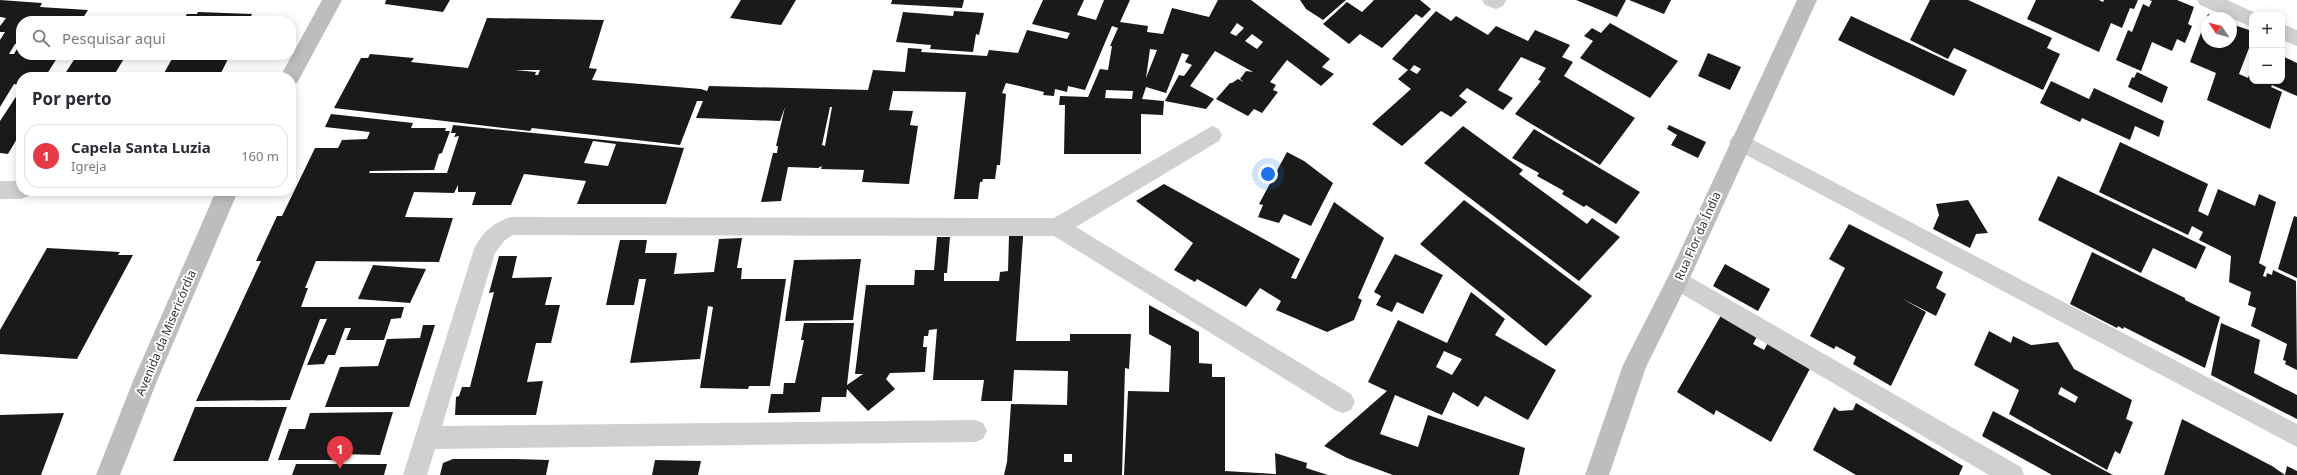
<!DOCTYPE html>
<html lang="pt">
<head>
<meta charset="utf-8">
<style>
	body { margin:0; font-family:"Noto Sans",sans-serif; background:#f2f2f3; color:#2b2b33 }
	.controls { position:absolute; right:12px; top:12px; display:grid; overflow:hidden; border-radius:8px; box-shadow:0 2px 10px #0003 }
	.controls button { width:36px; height:36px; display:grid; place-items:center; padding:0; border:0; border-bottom:1px solid #e1e1e2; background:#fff; color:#2b2b33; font:20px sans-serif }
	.compass { position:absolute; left:2201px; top:12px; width:36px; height:36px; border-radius:50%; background:#fff; box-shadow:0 2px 10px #0003; rotate:305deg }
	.you { position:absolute; left:1268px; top:174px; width:14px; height:14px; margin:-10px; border:3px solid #fff; border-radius:50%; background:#1a73e8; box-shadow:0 0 0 6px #1a73e833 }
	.badge { display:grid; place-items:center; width:26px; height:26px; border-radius:50%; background:#e63946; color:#fff; font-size:13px; font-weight:700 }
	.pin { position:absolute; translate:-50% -33px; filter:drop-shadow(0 1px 2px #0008) }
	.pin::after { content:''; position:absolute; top:21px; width:14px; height:12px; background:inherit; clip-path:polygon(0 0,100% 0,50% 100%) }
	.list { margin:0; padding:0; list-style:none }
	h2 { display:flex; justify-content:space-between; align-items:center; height:52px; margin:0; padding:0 16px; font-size:17px }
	h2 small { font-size:13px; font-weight:400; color:#7c7c81 }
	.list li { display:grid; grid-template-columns:26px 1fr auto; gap:12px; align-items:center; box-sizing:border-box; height:64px; margin:0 8px 8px; padding:0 8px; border:1px solid #e1e1e2; border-radius:16px }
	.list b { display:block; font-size:15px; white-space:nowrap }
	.list p { margin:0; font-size:13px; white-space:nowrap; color:#7c7c81 }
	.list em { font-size:13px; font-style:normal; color:#7c7c81 }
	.icon { flex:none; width:22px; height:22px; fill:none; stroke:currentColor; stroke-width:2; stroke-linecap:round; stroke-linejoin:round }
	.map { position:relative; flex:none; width:2297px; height:475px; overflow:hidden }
	.search { position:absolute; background:#fff; box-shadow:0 2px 10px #0003; left:16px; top:16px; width:280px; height:44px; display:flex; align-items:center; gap:10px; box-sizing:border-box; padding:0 14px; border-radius:16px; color:#7c7c81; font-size:15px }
	.panel { position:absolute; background:#fff; box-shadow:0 2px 10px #0003; left:16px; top:72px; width:280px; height:124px; border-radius:16px }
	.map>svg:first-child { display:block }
</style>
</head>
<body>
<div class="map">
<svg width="2297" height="475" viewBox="0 0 2297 475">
	<rect width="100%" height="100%" fill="#fff"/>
	<g fill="#1a1a1a" fill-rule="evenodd">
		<path d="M0,0l42,3 -2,4 48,3 -7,11h-60v34h38l-14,22h-24v8l-7,-1 -14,23v-67l5,-8h-5v-6l6,-8 -6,-1zM15,44h5l-6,10h-5z"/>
		<path d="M386,0h64l-7,12 -58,-8z"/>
		<path d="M741,0h55l-15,25 -51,-7z"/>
		<path d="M892,0h72l-2,8 -71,-4z"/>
		<path d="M1043,0h41l-7,15 19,5 8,-20h26l-10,22 28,4 -1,6 16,2 9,-26 37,9 9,-17h33l79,59 -8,8 12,7 -13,12 -34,-26 -17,22 6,3 -3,5 5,2 -16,21 -8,-4 -6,7 -32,-17 14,-16h2l6,-4 6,3 -4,-3 6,-8 7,1 -38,-21 -25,35 24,13 -8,10 -41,-8 14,-26 5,1 8,-11 -7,-3 4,-7 -7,-2 -16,40 -20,-6 -4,12 22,2 -1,14 -22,-1v40h-77l1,-49h-6l1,-9 28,1 12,-28 8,1 4,-24h-2l8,-18 -6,-2 -27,64 -17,-4 -1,6 -12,-3 -1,7 -11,-1 1,-3 -38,-9 -4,10 4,1 -6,71h-3l-2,14h-12l-1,3h-2l-2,17h-24l12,-107 -73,-1 -4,19 24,1 -3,14 8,1 -9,58 -47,-2 2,-12 -43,-1 1,-3 -4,2 -30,-1 -7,34 -20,1 12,-49h4l1,-7h-2l9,-39 -5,14 -84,-3 7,-17h-6l-17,44 -148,-17 -2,3 -196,-23 27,-50h7l2,-4 44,4 -3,4 57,6 19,-50 117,2 -15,48 8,1 -5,11 109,9 6,2 -3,8 5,-13 159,4 5,-20 32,2 3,-24 14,1 -1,3 66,4 2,-6 29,3 9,-23 40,9 3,-6 -38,-9zM1237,23l7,5 -8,8 -6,-3zM1252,34l11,8 -6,7 -12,-8zM1150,49l7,1 -11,28zM515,70h25l-2,5h-3l1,-3zM1106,90l27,1 -1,8 -27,-1zM830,107h2l-7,39 -3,-1z"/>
		<path d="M1300,0h46l-23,20 -17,-11z"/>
		<path d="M1374,0h46l11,9 -9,9 -6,-4 -34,34 -22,-14 -11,10 -26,-20 24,-22 15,10z"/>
		<path d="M1576,0h50l-9,17z"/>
		<path d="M1629,0h42l-7,14z"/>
		<path d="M1930,0h38l84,38 -5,10 13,6 -17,36 -89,-42 -6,11 -38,-19z"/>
		<path d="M2036,0h63l4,2 1,-2h34l-4,9 -4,-1 -8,20 -11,-5 -12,29 -72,-33z"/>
		<path d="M2149,0h28l17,7 -6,17 4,2 -7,17 -8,-4 -5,12 -20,-9 -11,29 -25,-11 12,-30 4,2 11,-28 6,3 3,-6z"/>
		<path d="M954,11l30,2 -5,22 -3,-1 -3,18 -43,-3 1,-4 -35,-3 7,-30 50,4z"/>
		<path d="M1436,11l15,10 5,-5 32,19 8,-9 32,15 7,-11 35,15 -8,12 11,5 -9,14 71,42 -35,47 -85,-51 26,-33 -3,-1 8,-12 -25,-11 -23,33 15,8 -10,12 -36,-22 -8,8 8,6 -16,15 -10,-6 -39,35 -30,-22 39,-35 -13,-10 10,-9 -16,-11zM1414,65l7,4 -4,5 -7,-4z"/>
		<path d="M198,12l54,2 -3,7h-66l4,-7h10z"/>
		<path d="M2208,14l9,4h-10v24h24v-18l21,7v18l-3,-1 -10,26 9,4 4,-11v14h30v-25l15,7v33l-25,-11 -1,2 11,5 -12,37 -63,-29 9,-27 -26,-11z"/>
		<path d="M1851,16l116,54 -13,26 -116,-56z"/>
		<path d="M98,17l50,2 -2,2h-51z"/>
		<path d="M1610,23l68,38 -28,37 -70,-40 13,-17 -9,-5 8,-8 9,5z"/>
		<path d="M1708,53l33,14 -11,23 -32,-14z"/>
		<path d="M77,55h49l-13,22h-50z"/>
		<path d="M174,55h56l-11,22h-57z"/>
		<path d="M2137,72l31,15 -6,16 -34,-16 4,-10 2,1z"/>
		<path d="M2051,81l38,18 5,-11 70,33 -5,16 -24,-11 -5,14 -48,-22 -2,4 -40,-19z"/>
		<path d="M21,89v43l-13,22 -8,-1v-32z"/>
		<path d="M331,114l82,9 -2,5h35l-1,3h5l-8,22 -3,1 -5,16 -64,1 -1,2h78l12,-37 -5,1 2,-4h-5l2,-8 231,23 -18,56h-89l9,-23 -62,-7 -13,31h-39l4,-13h-18v-7l-4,8 -40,-1 -9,25 48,1 -14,44 -123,-1 -11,27h3l-7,19h103l-3,11 -10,1 -7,21h-38l5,-12h-6l-10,27h-7l-4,9 -17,1 20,-46h-7l-30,81 -94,1 65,-140h-5l21,-45h5l33,-68h23l4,-8 25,-1 3,-7 -45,-5zM593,141l23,3 -8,22 -24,-3z"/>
		<path d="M1669,125l37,17 -8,16 -27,-13 6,-10 -10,-6z"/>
		<path d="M1463,126l60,44 -4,4 68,50 5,-6 28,19 -41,44 -155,-118z"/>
		<path d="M1534,129l106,63 -24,32 -30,-19 -2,2 -22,-13 2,-3 -27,-15 2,-3 -27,-15z"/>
		<path d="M2120,142l88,42 -10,27 10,5 10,-27 37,17 4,-12 17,8 -17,61 7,4 -3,9 3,1 1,-4 5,2 1,-5 23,11 1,89 -12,-6 1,-3 -3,-1 4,-16 -36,-18 5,-18 -8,-3 3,-13 -22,-10 2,-26 -32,-16 4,-8 -11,-6 -4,9 -89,-43z"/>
		<path d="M1287,152l17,9 29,22 -22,43 -27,-12 -5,9 -21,-6 5,-12 -4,-1z"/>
		<path d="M2058,176l148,71 -10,22 -43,-21 -12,25 -103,-53z"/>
		<path d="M1164,184l136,75 -9,19 5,1 38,-77 50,36 -26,60 4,2 -8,20 -27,12 -51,-22 5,-9 -21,-13 -14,19 -49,-28 -2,3 -21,-12 19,-27 -57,-42z"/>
		<path d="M1464,200l128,96 -46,50 -126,-102z"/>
		<path d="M1968,200l20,33 -12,1 -6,14 -37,-19 6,-14 -3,-11z"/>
		<path d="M2294,216l3,1v61l-19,-9z"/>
		<path d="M1849,224l94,48 -7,16 10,6 -10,22 -35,-18 25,14 -35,74 -38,-22 3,-7 -20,-11 -2,3 -24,-13 35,-68 -16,-9z"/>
		<path d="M1009,235h14v2l-7,104h54v-7h61l-2,35 -4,-1 -3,107h-118l3,-13 4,-58 56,1 1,-34 -54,-1 -2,31h-31l3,-21h-51l4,-51 -8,1 -1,6h-4l-1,11h4l-2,25 -35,1 -4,6 9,10 -27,22 -21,-22 -1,8h-24l-2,15 -52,1 3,-19h12l1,-11h11l9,-43h-3l3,-17h50l-7,62 16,-11h-8l11,-89h48l1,-15h19l3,-33h13l-3,36h-3v8h55l1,-9 8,-1zM1064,454h8v8h-8z"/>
		<path d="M742,238l-5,30h5l-1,11h45l-16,107h-21l-1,3 -48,-1 13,-81 -5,-1 -8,53 -70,4 16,-84h-7l-5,26h-28l14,-65h27l-2,13h32l-3,21 40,-2 5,-33z"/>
		<path d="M47,248l73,4 -2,3h15l-56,104 -77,-5v-24z"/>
		<path d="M2092,252l93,46v2l35,17 -15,51 -81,-41 -1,2 -5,-3 -1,2 -47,-24z"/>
		<path d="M1395,254l48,21 -20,39 -26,-12 -5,10 -16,-7 5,-9 -7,-4z"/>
		<path d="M499,256h18l-5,22 40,-1 -7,28h15l-9,38h-15l-9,39 16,-1 -7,34h-81l1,-18 3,-1 3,-9h8l1,-4 23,-91 -5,1z"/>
		<path d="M861,259l-8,61 -68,1 9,-61z"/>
		<path d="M1725,264l45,25 -12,22 -45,-25z"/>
		<path d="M373,265l53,4 -16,34 -52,-4z"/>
		<path d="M1471,292l34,27 -10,16 61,35 -28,50 -43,-24 -7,11 -25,-15 -11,23 -47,-20 -15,39 38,13 10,-32 97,33 -6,27h-126l-46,-17 -23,-12 63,-55 -19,-9 30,-62 49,23zM1444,351l18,8 -10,16 -16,-8z"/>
		<path d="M1149,305l50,27v31l13,1v13h13v94l51,3 -1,-21 32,10 -1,5 22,7h-204l4,-84 41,1 2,-46 -22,-12z"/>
		<path d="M1723,312l36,21 -6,11 11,6 6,-11 43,24 -42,79 -55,-32 -2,5 -37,-23z"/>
		<path d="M2221,323l39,17 -6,33 43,22v24l-86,-44z"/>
		<path d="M423,325h12l-26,82h-84l15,-40 38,-1 9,-27 33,-1z"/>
		<path d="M1989,331l22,12 2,-7 18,9 27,-3 16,27 58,31 -6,19 7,3 -13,32 -5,-3 -8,19 -98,-56 10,-24 -45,-25zM2061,387l17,10 -3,6 -17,-9z"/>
		<path d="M1856,403l107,63 -4,9h-103l-43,-25 21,-43 5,4 14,-1z"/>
		<path d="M195,407h92l-19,54h-95z"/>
		<path d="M1993,411l120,64h-61l-70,-39z"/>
		<path d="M393,412l-13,43 -42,-1 -2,6h-58l11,-31h16l5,-16z"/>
		<path d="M64,413l-23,62h-41v-60z"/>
		<path d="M2182,419l90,47 13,9 2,-9 10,5v4h-133z"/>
		<path d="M453,459h61l35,1 -3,15h-106l3,-12z"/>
		<path d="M655,460l46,1 -3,14h-46z"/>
		<path d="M296,464h91l-3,11h-92z"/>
	</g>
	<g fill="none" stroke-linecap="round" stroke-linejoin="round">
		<g fill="#d0d0d0" fill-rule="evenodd">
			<path d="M1482,0h23l1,1 -3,5 -7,3 -11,-4z"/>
			<path d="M2197,0h30l33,15h-8v12l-52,-22z"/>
			<path d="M2282,24l15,6v16l-15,-6z"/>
			<path d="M1212,126l7,3 3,6 -3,6 -143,86 275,167 4,8 -4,8 -8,3 -8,-3 -281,-174 -541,-1 -8,5 -10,13 -53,173 533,-6 8,3 4,8 -4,8 -8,3 -540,7 -8,26h-24l71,-226c8,-17 19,-26 36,-32l544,1z"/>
			<path d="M1740,133l557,291v23l-564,-299 -4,-6 4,-6z"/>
			<path d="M0,181h21v10h10l-2,5 -8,3h-21z"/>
			<path d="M1678,270l343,197 3,8h-35l-319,-188 -3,-7 3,-7z"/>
		</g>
		<g fill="#bdbdbd" fill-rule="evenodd">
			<path d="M322,0h20l-45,83 -6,2v-8h-11z"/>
			<path d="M1797,0h20l-128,280 -43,87 -37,108h-24l38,-110 47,-92z"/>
			<path d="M216,191h22l-81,190 -37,94h-24l37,-94z"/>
		</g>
	</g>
	<g text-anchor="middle" stroke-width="4" stroke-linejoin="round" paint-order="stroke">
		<g font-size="12" fill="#333" stroke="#fff">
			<text transform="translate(1698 236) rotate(-66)" y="4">Rua Flor da Índia</text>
			<text transform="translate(166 333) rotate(-67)" y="4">Avenida da Misericórdia</text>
		</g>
	</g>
</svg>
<div class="controls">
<button>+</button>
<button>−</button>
</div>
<svg class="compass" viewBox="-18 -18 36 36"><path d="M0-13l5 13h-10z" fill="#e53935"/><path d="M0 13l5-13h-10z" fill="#7c7c81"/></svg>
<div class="you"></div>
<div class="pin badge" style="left:340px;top:469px">1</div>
<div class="search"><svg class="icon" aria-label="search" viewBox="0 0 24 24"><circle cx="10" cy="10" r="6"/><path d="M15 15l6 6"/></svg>Pesquisar aqui</div>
<section class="panel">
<h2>Por perto<small></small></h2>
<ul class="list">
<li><span class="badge">1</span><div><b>Capela Santa Luzia</b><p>Igreja</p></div><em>160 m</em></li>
</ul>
</section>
</div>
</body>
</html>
